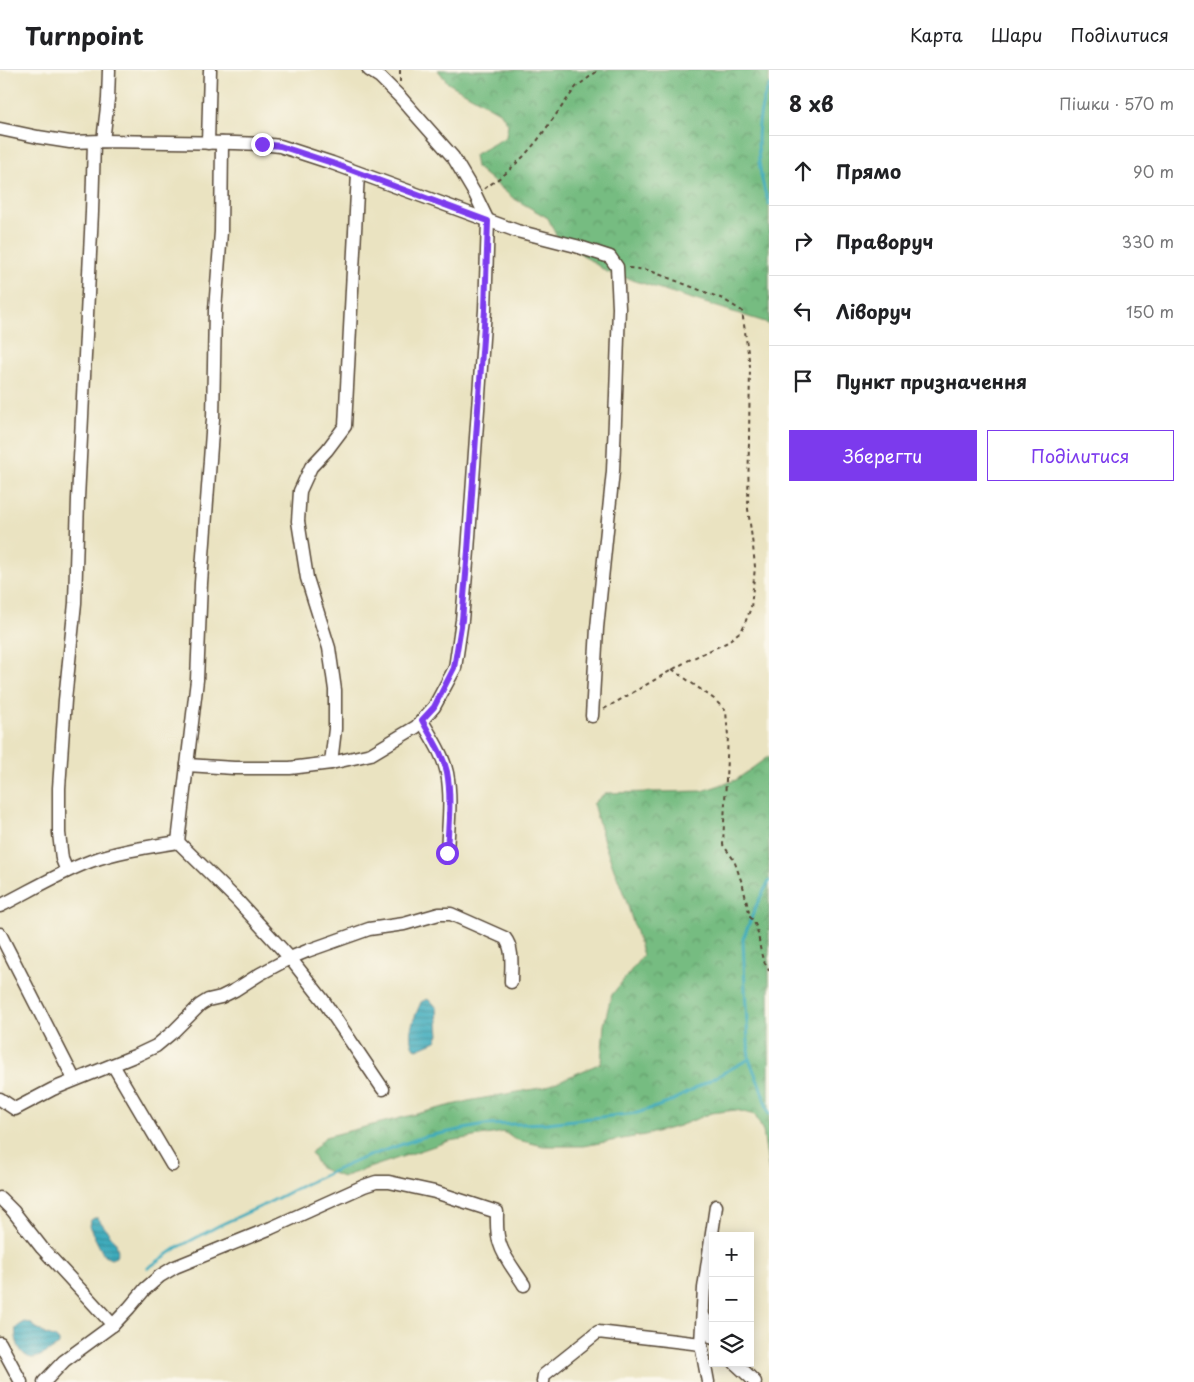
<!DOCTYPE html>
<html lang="uk">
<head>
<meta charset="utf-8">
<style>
	body { margin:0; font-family:"Playpen Sans",sans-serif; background:#f6f6f6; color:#202124 }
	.controls { position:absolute; right:15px; bottom:15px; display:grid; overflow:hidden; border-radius:0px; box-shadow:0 2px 12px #0003 }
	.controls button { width:45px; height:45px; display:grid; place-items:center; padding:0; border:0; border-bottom:1px solid #e0e0e0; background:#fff; color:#202124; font:25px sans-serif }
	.stop { position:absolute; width:15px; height:15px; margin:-11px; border:4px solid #7c3aed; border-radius:50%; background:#fff }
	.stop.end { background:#7c3aed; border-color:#fff; box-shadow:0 1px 5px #0008 }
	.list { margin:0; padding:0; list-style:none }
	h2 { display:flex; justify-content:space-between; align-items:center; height:65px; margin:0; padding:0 20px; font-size:21px }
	h2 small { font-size:16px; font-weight:400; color:#757577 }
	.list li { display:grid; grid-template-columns:32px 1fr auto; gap:15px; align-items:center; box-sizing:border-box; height:70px; padding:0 20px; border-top:1px solid #e0e0e0 }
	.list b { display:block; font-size:19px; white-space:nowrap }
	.list em { font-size:16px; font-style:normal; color:#757577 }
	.actions { display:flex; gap:10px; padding:15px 20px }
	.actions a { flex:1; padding:11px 0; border:1px solid #7c3aed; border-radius:0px; text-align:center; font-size:18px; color:#7c3aed }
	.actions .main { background:#7c3aed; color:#fff }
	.icon { flex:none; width:28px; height:28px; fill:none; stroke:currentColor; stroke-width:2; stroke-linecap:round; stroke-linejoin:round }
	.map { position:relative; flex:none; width:769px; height:1312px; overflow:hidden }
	header { display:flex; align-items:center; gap:30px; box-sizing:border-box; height:70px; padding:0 25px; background:#fff; border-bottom:1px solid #e0e0e0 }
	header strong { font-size:24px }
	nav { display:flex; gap:28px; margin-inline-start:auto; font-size:18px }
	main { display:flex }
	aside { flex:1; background:#fff }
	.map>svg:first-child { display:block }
</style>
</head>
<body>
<header>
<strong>Turnpoint</strong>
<nav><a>Карта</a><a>Шари</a><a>Поділитися</a></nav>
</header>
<main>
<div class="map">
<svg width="769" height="1312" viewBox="0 0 769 1312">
	<defs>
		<pattern id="forest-crowns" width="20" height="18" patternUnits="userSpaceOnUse" patternTransform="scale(1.25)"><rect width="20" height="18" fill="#76bc81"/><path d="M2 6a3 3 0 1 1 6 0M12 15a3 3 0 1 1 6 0" fill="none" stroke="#629969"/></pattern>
		<pattern id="water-rules" width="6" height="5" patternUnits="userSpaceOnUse" patternTransform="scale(1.25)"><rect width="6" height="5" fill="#3dabbc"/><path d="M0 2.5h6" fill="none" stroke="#348b98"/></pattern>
	</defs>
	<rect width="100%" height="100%" fill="#fbf7ec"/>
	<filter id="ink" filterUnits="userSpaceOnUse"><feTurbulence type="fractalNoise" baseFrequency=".02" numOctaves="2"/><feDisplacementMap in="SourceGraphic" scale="10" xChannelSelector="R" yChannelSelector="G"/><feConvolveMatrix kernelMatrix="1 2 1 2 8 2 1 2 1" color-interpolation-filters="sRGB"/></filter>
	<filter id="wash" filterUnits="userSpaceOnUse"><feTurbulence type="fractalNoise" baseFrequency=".0096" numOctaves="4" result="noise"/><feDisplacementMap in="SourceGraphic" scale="20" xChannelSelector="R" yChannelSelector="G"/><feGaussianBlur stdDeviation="1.12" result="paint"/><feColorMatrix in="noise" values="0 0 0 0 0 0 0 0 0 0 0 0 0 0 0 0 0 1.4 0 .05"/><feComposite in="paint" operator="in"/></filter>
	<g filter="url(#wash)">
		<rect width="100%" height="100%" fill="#eae3c1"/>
		<g fill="url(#forest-crowns)" stroke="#587350">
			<path d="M438,0h331v255l-4,-3 -158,-50 -50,-35 -9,-19 -35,-20 -37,-31 -2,-12 32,-18 2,-13 -7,-11 -53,-30z"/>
			<path d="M769,686v416l-6,-41 -8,-16 -19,-5 -25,3 -32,13 -34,9 -62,11h-40l-29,-7 -10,-7 -55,9 -107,36 -22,-9 -9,-15 14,-16 143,-36 77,-14 56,-24 3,-38 7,-29 32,-41 -17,-55 -20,-52 -13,-44 12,-11 97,-2 34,-11z"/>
		</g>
		<g fill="url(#water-rules)" stroke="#3c6a6d">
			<path d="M427,929l5,3 5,6 2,27 -3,6 -19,8 -4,-2c-7,-15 2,-30 8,-45z"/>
			<path d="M94,1148h4l18,25 2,8 -2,6 -5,2 -7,-3 -15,-30 1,-5z"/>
			<path d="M24,1252l6,1 15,11 11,4 3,3v4c-7,4 -17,12 -25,13 -14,1 -20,-20 -18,-30z"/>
		</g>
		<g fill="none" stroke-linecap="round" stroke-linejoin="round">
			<g stroke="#3dabbc" stroke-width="3">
				<path d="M769,16c-16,34 -13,84 0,118"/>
				<path d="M769,811l-13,25 -13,33 2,49 4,71 11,27 9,28"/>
				<path d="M148,1198l29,-20 43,-23 46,-21 39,-20 58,-26 60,-21 62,-12 62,-2 90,-10 31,-10 81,-44"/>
			</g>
		</g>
	</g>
	<g filter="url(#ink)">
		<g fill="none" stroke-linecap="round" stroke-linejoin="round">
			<defs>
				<g id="minor">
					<path d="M0,59l38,8 32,5 33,-1 132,2 27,1 18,2 52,17 185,68 59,15 34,11 7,10 2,41 -3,87 -3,76 -16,157 -5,88"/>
					<path d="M103,71l5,-42 1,-29"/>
					<path d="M208,73l2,-73"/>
					<path d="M422,651c9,16 21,33 25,52 5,26 1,54 0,80"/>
					<path d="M331,693l4,-34v-39l-6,-42 -22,-70 -9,-57 2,-30 11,-24 16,-17 18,-24 13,-253"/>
					<path d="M187,695l47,3h56l41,-5 40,-9 45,-27 18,-20 21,-39 7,-48 6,-69 17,-241 3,-89 -13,-27 -22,-37 -53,-60 -20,-20 -11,-7"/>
					<path d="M178,772l19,-162 4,-97 12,-164 2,-109 6,-78 1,-89"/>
					<path d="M67,801l-5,-12 -3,-26v-45l6,-88 10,-97 3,-104 14,-287 2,-70"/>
					<path d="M0,836c30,-15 59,-33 91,-45 28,-10 57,-14 87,-19l59,58 53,58 17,-7 62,-22 35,-5 35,-10h12l54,24c9,11 6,30 6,44"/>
					<path d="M0,864l74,145"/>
					<path d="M113,995l59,100"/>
					<path d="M0,1029l15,10 38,-20 84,-34 19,-9 18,-15 26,-26 8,-5 13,-3 14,-7 25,-16 30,-16 33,42 60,89"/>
					<path d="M0,1128l13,13 29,37 71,77"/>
					<path d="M704,1247l9,21"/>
					<path d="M0,1273l21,39"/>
					<path d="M735,1293l14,13 6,6"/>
					<path d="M44,1312l20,-21 49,-36 16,-17 16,-19 15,-13 15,-9 96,-39 93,-42 12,-4h13l46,10 62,20c0,10 -1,22 3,32 4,14 16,28 24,41"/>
					<path d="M543,1312l1,-7 54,-43 103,12"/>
					<path d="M708,1312l-7,-38 3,-56 12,-82"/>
				</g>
			</defs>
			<use href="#minor" stroke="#554636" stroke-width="15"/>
			<g stroke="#554636" stroke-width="2" stroke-dasharray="4 4" stroke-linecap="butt">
				<path d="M400,0v12"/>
				<path d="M484,119l21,-15 19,-18 13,-15 39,-54 23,-17"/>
				<path d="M672,599l42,30 12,12 2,25 -5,109 11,15 9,26 7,31c10,9 8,27 12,39 1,5 5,10 7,15"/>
				<path d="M604,639l85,-49 37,-17 16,-13 9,-22 4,-41 -2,-21 -5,-37 2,-143 -8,-55 -19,-12 -75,-29 -19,-2"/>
			</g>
			<use href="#minor" stroke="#fff" stroke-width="12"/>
		</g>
	</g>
	<g fill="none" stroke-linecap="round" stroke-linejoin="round" filter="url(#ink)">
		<path stroke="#7c3aed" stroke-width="6" d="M262,74l18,2 52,17 156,58 -3,89 -17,241 -6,69 -8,48 -20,39 -12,13c9,17 21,34 25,52 5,27 1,55 0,81"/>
	</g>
</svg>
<div class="controls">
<button>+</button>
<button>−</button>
<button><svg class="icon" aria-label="layers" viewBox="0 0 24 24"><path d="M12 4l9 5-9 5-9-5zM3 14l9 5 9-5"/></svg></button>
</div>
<div class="stop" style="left:447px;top:783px"></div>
<div class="stop end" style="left:262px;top:74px"></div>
</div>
<aside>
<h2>8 хв<small>Пішки · 570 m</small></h2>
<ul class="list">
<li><svg class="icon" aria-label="ahead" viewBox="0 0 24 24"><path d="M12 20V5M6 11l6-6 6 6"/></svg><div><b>Прямо</b></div><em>90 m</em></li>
<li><svg class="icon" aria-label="right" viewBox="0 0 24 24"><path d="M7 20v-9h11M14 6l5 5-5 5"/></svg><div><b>Праворуч</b></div><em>330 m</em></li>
<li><svg class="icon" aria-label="left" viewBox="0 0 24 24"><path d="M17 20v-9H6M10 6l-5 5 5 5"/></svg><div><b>Ліворуч</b></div><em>150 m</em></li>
<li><svg class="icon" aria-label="arrive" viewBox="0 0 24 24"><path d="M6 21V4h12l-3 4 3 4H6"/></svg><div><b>Пункт призначення</b></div></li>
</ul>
<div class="actions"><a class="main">Зберегти</a><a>Поділитися</a></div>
</aside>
</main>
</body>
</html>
